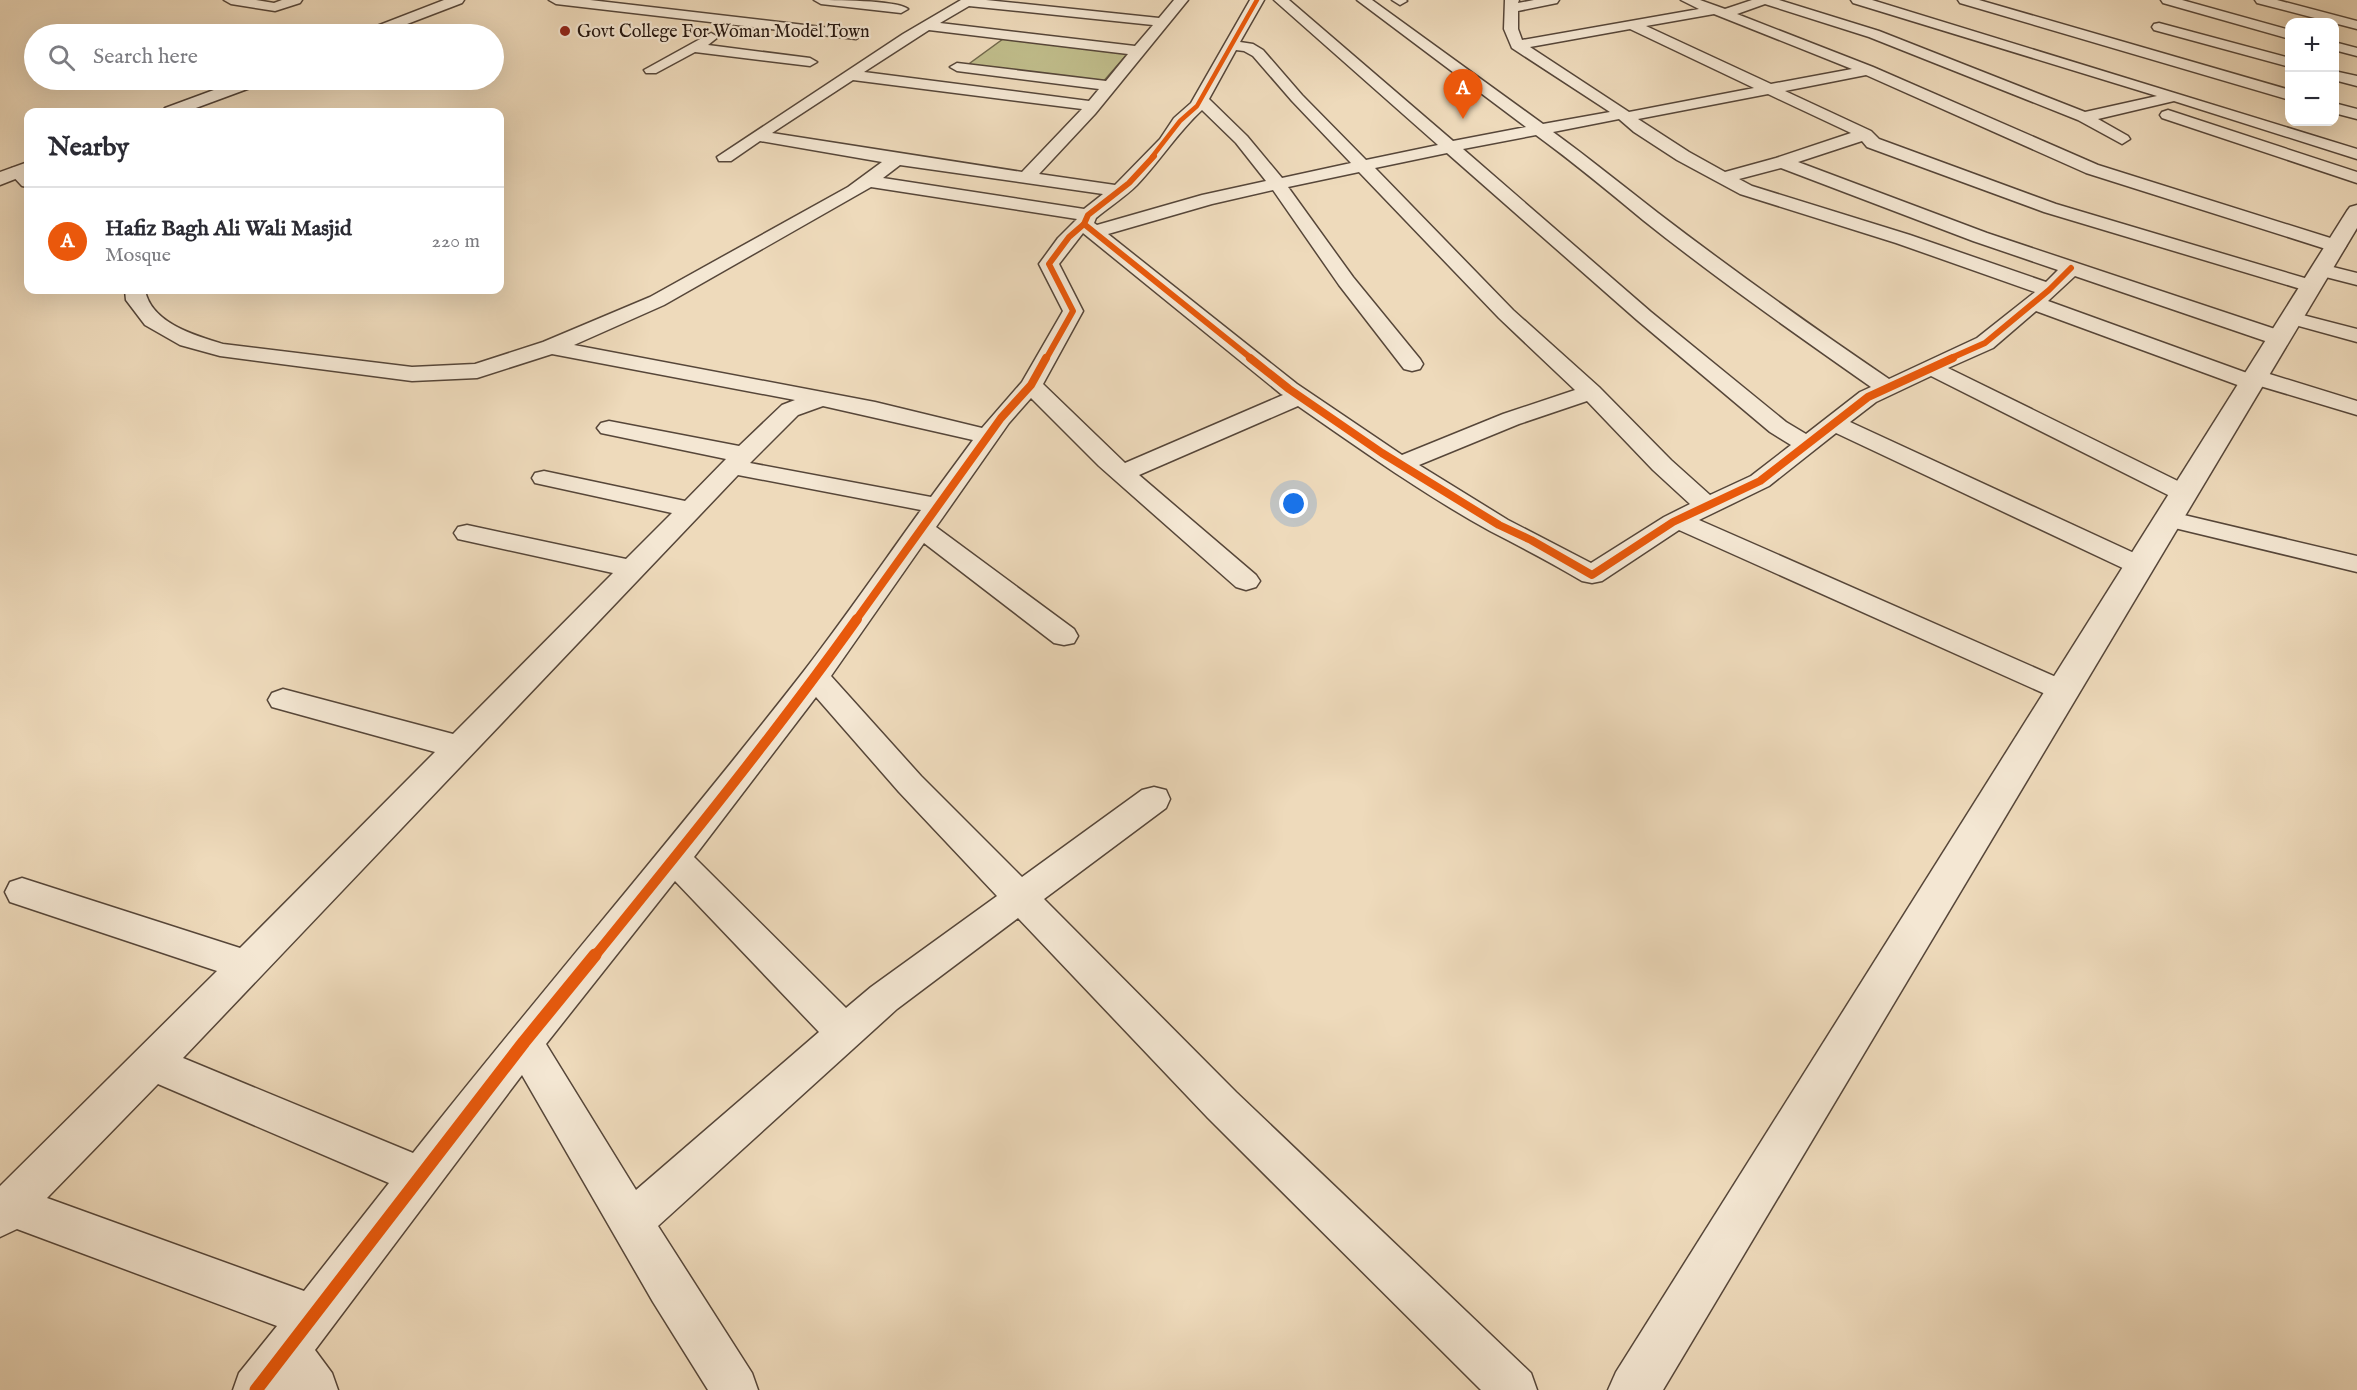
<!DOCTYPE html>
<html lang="en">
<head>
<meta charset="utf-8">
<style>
	body { margin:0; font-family:"IM FELL English",serif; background:#f7f7f7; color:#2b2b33 }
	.controls { position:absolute; right:18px; top:18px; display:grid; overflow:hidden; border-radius:12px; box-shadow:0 6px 24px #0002 }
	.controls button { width:54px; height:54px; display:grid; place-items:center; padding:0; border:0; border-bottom:2px solid #e1e1e2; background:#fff; color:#2b2b33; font:30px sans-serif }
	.you { position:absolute; left:1294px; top:504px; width:21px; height:21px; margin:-15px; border:4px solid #fff; border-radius:50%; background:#1a73e8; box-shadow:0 0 0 9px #1a73e833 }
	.badge { display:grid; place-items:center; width:39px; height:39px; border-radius:50%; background:#ea580c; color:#fff; font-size:20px; font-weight:700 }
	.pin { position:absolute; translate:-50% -50px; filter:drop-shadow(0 2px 3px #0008) }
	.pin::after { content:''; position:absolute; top:32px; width:21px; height:18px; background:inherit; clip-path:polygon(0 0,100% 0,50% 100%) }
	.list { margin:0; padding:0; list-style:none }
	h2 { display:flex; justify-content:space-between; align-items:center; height:78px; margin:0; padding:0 24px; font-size:26px }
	h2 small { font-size:20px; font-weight:400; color:#7c7c81 }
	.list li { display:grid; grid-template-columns:39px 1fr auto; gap:18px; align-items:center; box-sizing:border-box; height:108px; padding:0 24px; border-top:2px solid #e1e1e2 }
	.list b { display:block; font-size:22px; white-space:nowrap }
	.list p { margin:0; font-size:20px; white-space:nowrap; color:#7c7c81 }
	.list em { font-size:20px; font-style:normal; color:#7c7c81 }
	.icon { flex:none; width:33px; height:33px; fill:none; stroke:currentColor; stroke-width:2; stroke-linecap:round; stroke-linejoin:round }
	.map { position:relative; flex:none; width:2357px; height:1390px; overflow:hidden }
	.search { position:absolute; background:#fff; box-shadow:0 6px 24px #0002; left:24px; top:24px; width:480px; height:66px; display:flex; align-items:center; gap:15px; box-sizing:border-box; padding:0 21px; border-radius:33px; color:#7c7c81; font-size:22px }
	.panel { position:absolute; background:#fff; box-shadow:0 6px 24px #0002; left:24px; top:108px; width:480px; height:186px; border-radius:12px }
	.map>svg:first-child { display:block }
</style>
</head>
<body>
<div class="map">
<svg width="2357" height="1390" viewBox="0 0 2357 1390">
	<rect width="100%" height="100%" fill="#eedabb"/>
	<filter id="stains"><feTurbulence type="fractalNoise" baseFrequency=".00333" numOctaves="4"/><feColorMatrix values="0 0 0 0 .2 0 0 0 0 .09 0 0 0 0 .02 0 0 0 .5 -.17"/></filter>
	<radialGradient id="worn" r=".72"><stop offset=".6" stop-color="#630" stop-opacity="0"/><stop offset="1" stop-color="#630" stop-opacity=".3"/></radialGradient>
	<path fill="#c0bd8b" stroke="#72694c" stroke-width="1.5" d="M1003,39l126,13 -27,31 -136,-17z"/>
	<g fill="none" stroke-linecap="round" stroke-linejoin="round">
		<defs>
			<g id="minor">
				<path d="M224,0h32l18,3 8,-3h20l-2,3 -25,8 -44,-7z"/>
				<path d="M549,0h41l266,31 7,4 -7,4 -300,-35z"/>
				<path d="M814,0c18,0 83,0 94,9l-7,4 -80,-9z"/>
				<path d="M961,0h25l173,18 15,-18h14l-93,114 -56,60 76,11 45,-46 14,-21 17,-15 59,-103h14l-24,42 13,2 10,6 39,45 64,65 72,-15 -164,-145h15l164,141 73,-14 -169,-127h15l171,124 67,-12 -98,-64 -8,-19 1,-29h14l-1,3 16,-3h25l-2,3 -39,8v18l4,11 177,-31 -18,-9h19l25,9 27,-9h27l100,31 206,81 72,-16 -304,-93 -2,-3h21l485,149v10l-183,-58 -76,18 30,17 2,3 -8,5 -44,-24 -209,-83 -104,-33 -28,10 136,53 225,98 245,77 3,4 -3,4h-14l-243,-77 -220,-98 -81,16 86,40 8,8 177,65 262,78 3,4 -3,4h-14l-260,-78 -177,-65 -5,-6 -64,21 189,71 300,100 3,5 -3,5 -8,1 -8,-1 -196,-67 -27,25 199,72 8,-3 8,2 94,29v14l-97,-29 -9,3 -8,-2 -207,-76 -43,37 -45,20 244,120 4,5 -4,5 -9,3 -9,-3 -243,-122 -55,26 -26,20 297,137 4,6 -4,6 -9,2 -9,-2 -293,-138 -67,53 -70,34 373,164 4,7 -4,7 -11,3 -382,-171 -77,51 -10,2 -10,-2c-30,-18 -61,-34 -92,-50 -67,-37 -130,-82 -192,-125l-159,69 117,100 4,6 -4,6 -10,3 -10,-3 -137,-121 -68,-68 -22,25 -73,104 138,102 4,7 -4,7 -10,2 -10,-2 -130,-100 -93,133 90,100 101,101 120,-87 12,-3 12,3 4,9 -4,9 -122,91 192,193 295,281 6,17h-56l-273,-272 -190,-200 -121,91 -239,217 94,147 6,17h-50l-55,-88 -131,-227 -207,275 17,23 6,17h-105l6,-17 38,-47 -260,-97 -17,8v-51l217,-215 -207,-69 -5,-10 5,-10 12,-4 218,70 195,-196 -163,-45 -4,-7 4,-7 11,-4 170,45 160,-161 -155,-34 -4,-6 4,-6 9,-2 159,34 46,-46 -137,-30 -3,-5 3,-5 9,-2 141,30 41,-42 -125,-26 -4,-5 4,-5 8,-2 130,25 43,-41 13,-5 -243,-46 -75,24 -65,3 -192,-25 -40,-11 -35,-20 -19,-25 -1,-10h20c6,33 49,45 78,54l189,23 63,-3 68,-22 107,-45 198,-110 34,-25 -122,-21 -29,20h-12l-2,-4 186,-123zM969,6l184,19 -18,21 -195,-23zM1714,14l138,55 -81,15 -125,-58zM1630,29l124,59 -125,24 -99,-65zM929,30l199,24 -22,27 -149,-18 -7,4 7,4 142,18 -10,12 -225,-29zM1236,50l8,1 9,5 39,45 59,62 -69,15 -35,-42 -38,-37zM853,80l229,29 -60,63 -250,-39zM1768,94l83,39 -75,25 -51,14 -36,-20 -51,-33zM1202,110l34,33 30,38 -64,14 -105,30 -3,-2 2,-5c13,-11 29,-21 41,-33 23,-24 41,-53 65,-75zM1619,119l15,13 43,28 63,34 156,49 139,49 -58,46 -88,41c-78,-53 -155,-108 -231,-166 -35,-27 -69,-55 -105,-81zM1536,135c37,27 72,56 107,85 74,59 151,113 228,167l-11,5 -54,42 -20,-12 -135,-110 -188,-163zM1447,153l190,167 133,112 21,13 -40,31 -41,19 -39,-35 -72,-73 -86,-77 -138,-142zM900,165l203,29 -19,15 -201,-31zM1781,168l192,73 85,29 -12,12 -136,-47 -158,-49 -13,-7zM1359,172l140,146 76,72 -72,24 -101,41 -105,-71 -189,-150 104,-30 61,-14 66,95 65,84 8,2 8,-2 3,-5 -3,-5 -67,-82 -65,-90zM871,187l206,32 -19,19 -19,26 24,47 -41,71 -40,46 -107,-26 -301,-57 90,-40zM1083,233l198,161 2,1 -158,68 -82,-79 40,-73 -24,-47zM1587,401l66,69 37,34 -26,13 -73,46 -83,-43 -89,-55 100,-41zM823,406l150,34 -42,57 -181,-34 48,-48zM738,475l183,35c-39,54 -77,109 -117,161 -127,163 -263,320 -391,482l-230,-95zM816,697l83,95 98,104 -126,91 -25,21 -152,-151zM675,881l144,151 -183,158 -90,-146zM158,1084l231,99 -85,108 -257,-93z"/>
				<path d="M1392,0h14l1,1 -7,4z"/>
				<path d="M1958,0h21l311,90v10l-330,-97z"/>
				<path d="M2161,0h21l108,30v9l-127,-36z"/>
				<path d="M2255,0h22l80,21v8l-100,-26z"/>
				<path d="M2159,23l131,35v9l-136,-37 -2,-3 2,-3z"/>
				<path d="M711,33l7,4 -10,8 102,13 7,4 -7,4 -115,-14 -39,21h-10l-2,-3z"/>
				<path d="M2334,42l23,6v8l-23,-6z"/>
				<path d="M2334,71l23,5v10l-23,-6z"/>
				<path d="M2334,103l23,6v10l-23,-6z"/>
				<path d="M2168,110l189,62v11l-195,-65 -2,-3 2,-3z"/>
				<path d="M18,167l10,6v14l-6,-1 -13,-14 3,-4z"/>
				<path d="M2321,264l36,9v12l-43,-11 -3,-4 3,-4z"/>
				<path d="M2291,312l66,17v13l-73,-20 -3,-4 3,-4z"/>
				<path d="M2167,511l190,45v16l-199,-48 -4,-5 4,-5z"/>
			</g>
			<g id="tertiary">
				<path d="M444,0h20l-2,3 -81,31h-20l3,-3z"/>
				<path d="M241,80h22l-2,4 -76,28h-23l3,-4z"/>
				<path d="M28,162v12l-28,11v-13z"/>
				<path d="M2357,205v23l-694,1162h-55l8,-18 731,-1161 3,-4z"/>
			</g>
		</defs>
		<use href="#minor" stroke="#564639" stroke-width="3"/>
		<use href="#tertiary" stroke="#564639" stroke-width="3"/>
		<use href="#minor" fill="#f4e7d3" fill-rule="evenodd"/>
		<use href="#tertiary" fill="#f4e7d3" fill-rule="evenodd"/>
		<defs>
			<path id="cycleway-far4" d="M1152,157l28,-36 17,-15 60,-106"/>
			<g id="cycleway-far3">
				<path d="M1154,156l-25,27 -41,32 -4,9 168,135"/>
				<path d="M1046,359l27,-48 -24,-47 20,-27 15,-13"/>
				<path d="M1949,359l36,-16 64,-53 22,-22"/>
			</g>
			<g id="cycleway-far2">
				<path d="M1250,358l39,31 93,64 117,72 32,15 61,35 81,-53 87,-41 108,-84 85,-39"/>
				<path d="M856,620l145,-202 30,-33 15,-27"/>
			</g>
			<path id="cycleway-far1" d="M594,957c90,-111 180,-222 263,-338"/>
			<path id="cycleway" d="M256,1390l268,-348 71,-87"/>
		</defs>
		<use href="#cycleway-far4" stroke="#f4e7d3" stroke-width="6"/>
		<use href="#cycleway-far3" stroke="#f4e7d3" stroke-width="8"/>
		<use href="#cycleway-far2" stroke="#f4e7d3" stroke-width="10"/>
		<use href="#cycleway-far1" stroke="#f4e7d3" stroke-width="14"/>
		<use href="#cycleway" stroke="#f4e7d3" stroke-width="16"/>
		<use href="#cycleway-far4" stroke="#e8590c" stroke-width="4.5"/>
		<use href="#cycleway-far3" stroke="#e8590c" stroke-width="6"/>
		<use href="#cycleway-far2" stroke="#e8590c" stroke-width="8"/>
		<use href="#cycleway-far1" stroke="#e8590c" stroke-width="10"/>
		<use href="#cycleway" stroke="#e8590c" stroke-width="13"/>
	</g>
	<circle fill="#8f2418" stroke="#f4e7d3" stroke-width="2" cx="565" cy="31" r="6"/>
	<g text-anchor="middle" stroke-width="4.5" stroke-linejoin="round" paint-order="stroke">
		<g font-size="18" fill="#24150e" stroke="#f4e7d3" text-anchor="start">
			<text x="577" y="37">Govt College For Woman Model Town</text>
		</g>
	</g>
	<rect width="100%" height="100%" filter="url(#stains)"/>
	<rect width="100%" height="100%" fill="url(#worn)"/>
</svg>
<div class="controls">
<button>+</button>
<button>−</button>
</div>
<div class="you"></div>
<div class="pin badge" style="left:1463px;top:119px">A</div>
<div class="search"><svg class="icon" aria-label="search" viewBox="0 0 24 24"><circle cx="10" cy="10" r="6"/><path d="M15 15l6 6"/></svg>Search here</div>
<section class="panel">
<h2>Nearby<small></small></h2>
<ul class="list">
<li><span class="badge">A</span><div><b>Hafiz Bagh Ali Wali Masjid</b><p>Mosque</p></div><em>220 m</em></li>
</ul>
</section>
</div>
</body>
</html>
